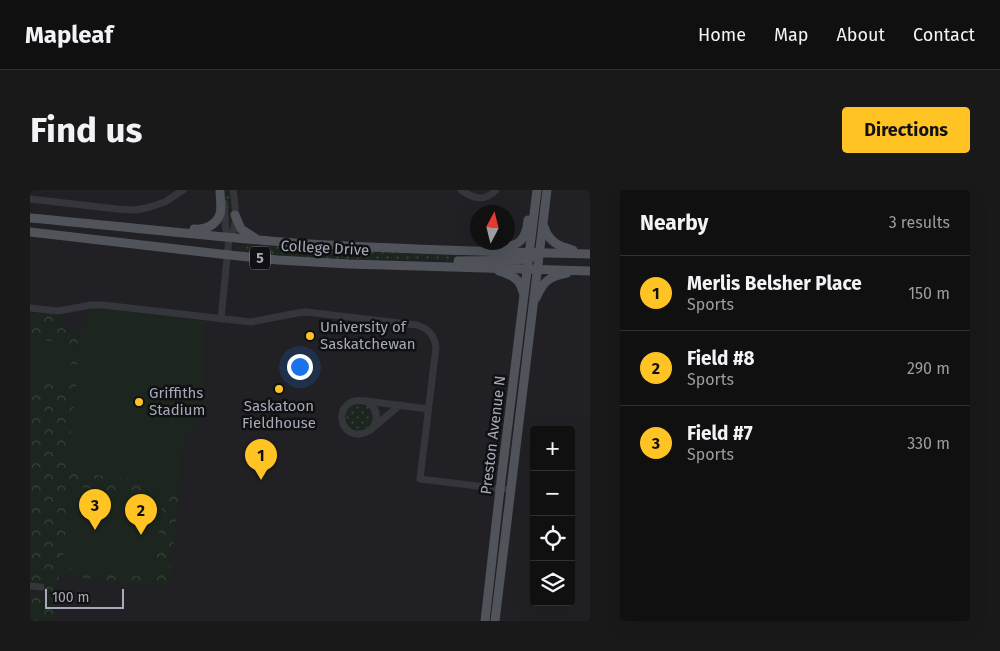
<!DOCTYPE html>
<html lang="en">
<head>
<meta charset="utf-8">
<style>
	body { margin:0; font-family:"Fira Sans",sans-serif; background:#19191a; color:#f1f3f6 }
	.controls { position:absolute; right:15px; bottom:15px; display:grid; overflow:hidden; border-radius:5px; box-shadow:0 5px 20px #0002 }
	.controls button { width:45px; height:45px; display:grid; place-items:center; padding:0; border:0; border-bottom:1px solid #303031; background:#101011; color:#f1f3f6; font:25px sans-serif }
	.compass { position:absolute; left:440px; top:15px; width:45px; height:45px; border-radius:50%; background:#101011; box-shadow:0 5px 20px #0002; rotate:7deg }
	.scale { position:absolute; left:15px; bottom:12px; width:79px; box-sizing:border-box; padding-left:5px; border:2px solid #a5aab8; border-top:0; font-size:14px; line-height:18px; white-space:nowrap; color:#a5aab8; -webkit-text-stroke:4px #101012; paint-order:stroke }
	.you { position:absolute; left:269px; top:176px; width:18px; height:18px; margin:-12px; border:4px solid #fff; border-radius:50%; background:#1a73e8; box-shadow:0 0 0 8px #1a73e833 }
	.badge { display:grid; place-items:center; width:32px; height:32px; border-radius:50%; background:#ffc324; color:#111; font-size:16px; font-weight:700 }
	.pin { position:absolute; translate:-50% -41px; filter:drop-shadow(0 1px 2px #0008) }
	.pin::after { content:''; position:absolute; top:26px; width:18px; height:15px; background:inherit; clip-path:polygon(0 0,100% 0,50% 100%) }
	.list { margin:0; padding:0; list-style:none }
	h2 { display:flex; justify-content:space-between; align-items:center; height:65px; margin:0; padding:0 20px; font-size:21px }
	h2 small { font-size:16px; font-weight:400; color:#9c9d9f }
	.list li { display:grid; grid-template-columns:32px 1fr auto; gap:15px; align-items:center; box-sizing:border-box; height:75px; padding:0 20px; border-top:1px solid #303031 }
	.list b { display:block; font-size:19px; white-space:nowrap }
	.list p { margin:0; font-size:16px; white-space:nowrap; color:#9c9d9f }
	.list em { font-size:16px; font-style:normal; color:#9c9d9f }
	.icon { flex:none; width:28px; height:28px; fill:none; stroke:currentColor; stroke-width:2; stroke-linecap:round; stroke-linejoin:round }
	.map { position:relative; flex:none; width:560px; height:431px; overflow:hidden; border-radius:5px }
	header { display:flex; align-items:center; gap:30px; box-sizing:border-box; height:70px; padding:0 25px; background:#101011; border-bottom:1px solid #303031 }
	header strong { font-size:24px }
	nav { display:flex; gap:28px; margin-inline-start:auto; font-size:18px }
	.intro { display:flex; align-items:center; justify-content:space-between; box-sizing:border-box; height:120px; padding:0 30px }
	h1 { margin:0; font-size:35px }
	.button { padding:12px 22px; border-radius:5px; background:#ffc324; color:#111; font-size:18px; font-weight:700 }
	main { display:flex; gap:30px; padding:0 30px }
	aside { flex:1; background:#101011; border-radius:5px; box-shadow:0 5px 20px #0002 }
	.map>svg:first-child { display:block }
</style>
</head>
<body>
<header>
<strong>Mapleaf</strong>
<nav><a>Home</a><a>Map</a><a>About</a><a>Contact</a></nav>
</header>
<div class="intro"><h1>Find us</h1><a class="button">Directions</a></div>
<main>
<div class="map">
<svg width="560" height="431" viewBox="0 0 560 431">
	<defs>
		<pattern id="grass-dots" width="8" height="8" patternUnits="userSpaceOnUse" patternTransform="scale(1.25)"><rect width="8" height="8" fill="#1c251e"/><path d="M2 2h.1M6 6h.1" fill="none" stroke="#3a423d" stroke-width="1.8" stroke-linecap="round"/></pattern>
		<pattern id="park-crowns" width="20" height="18" patternUnits="userSpaceOnUse" patternTransform="scale(1.25)"><rect width="20" height="18" fill="#1c251e"/><path d="M2 6a3 3 0 1 1 6 0M12 15a3 3 0 1 1 6 0" fill="none" stroke="#3a423d"/></pattern>
	</defs>
	<rect width="100%" height="100%" fill="#151517"/>
	<path fill="#212024" fill-rule="evenodd" d="M0,0h560v431h-560zM448,22h30v30h-30zM504,240h37v172h-37z"/>
	<g fill="url(#grass-dots)">
		<path d="M195,0h5c2,14 3,27 0,41l-1,-1z"/>
		<path d="M215,55l71,4 188,6 12,4h-181l-91,-6 -7,-4 2,-2z"/>
		<path d="M331,213l7,2 7,9 -3,11c-10,7 -16,8 -26,0l-1,-10 6,-10z"/>
	</g>
	<path fill="url(#park-crowns)" d="M0,123l30,3c0,11 4,16 15,18l3,5 -2,48 -6,86h11l71,8 3,9 24,3 -11,95 -109,-13 -6,46h-23v-29c5,4 11,5 17,1l-17,-8z"/>
	<g fill="#1c251e">
		<path d="M67,118l107,13 1,33 -1,62 -20,23 -5,54 -24,-3 -4,-9 -70,-8h-15l10,-86 2,-48 -3,-5c12,-4 11,-13 11,-24z"/>
		<path d="M0,149l43,5 -4,38 -39,-4z"/>
		<path d="M41,296l92,11 -10,81 -91,-11z"/>
	</g>
	<g fill="none" stroke-linecap="round" stroke-linejoin="round">
		<g stroke="#35363c" stroke-width="7">
			<path d="M431,0c13,9 24,12 35,0"/>
			<path d="M0,9l87,10 19,1 14,-3 15,-5 18,-12"/>
			<path d="M199,48c10,-9 6,-36 4,-48"/>
			<path d="M0,118l28,3 33,-6h12l148,17 46,-9 9,-1 111,13c12,4 17,10 19,22l-16,132 90,11"/>
			<path d="M191,129l8,-81c-6,-9 -3,-24 -5,-35"/>
			<path d="M336,211c10,6 13,14 8,25"/>
			<path d="M370,215l-31,26c-31,16 -40,-36 -3,-30l62,8"/>
			<path d="M0,396l11,1"/>
		</g>
		<g stroke="#51535b" stroke-width="9">
			<path d="M205,25l6,14 14,9"/>
			<path d="M0,28c88,8 176,18 264,25 99,6 197,9 296,11"/>
			<path d="M514,37c5,15 14,19 29,23"/>
			<path d="M164,39c10,1 22,-3 26,-15 2,-7 0,-16 0,-24"/>
			<path d="M0,42l190,22 58,6 71,4 241,7"/>
			<path d="M471,58c19,-3 25,-8 27,-28"/>
			<path d="M428,71l60,-1 14,-3"/>
			<path d="M469,81c12,4 21,7 24,21"/>
			<path d="M506,108c7,-16 13,-22 31,-25"/>
			<path d="M455,431l15,-132 37,-299"/>
			<path d="M465,431l52,-431"/>
		</g>
	</g>
	<g fill="#ffc324" stroke="#101012" stroke-width="2">
		<circle cx="280" cy="146" r="5"/>
		<circle cx="249" cy="199" r="5"/>
		<circle cx="109" cy="212" r="5"/>
	</g>
	<g text-anchor="middle" stroke-width="5" stroke-linejoin="round" paint-order="stroke">
		<rect fill="#101012" stroke="#787c86" stroke-width="1" x="220" y="56.5" width="20" height="23" rx="4"/>
		<g font-size="14" font-weight="bold" fill="#a5aab8">
			<text x="230" y="73">5</text>
		</g>
		<g font-size="15" fill="#a5aab8" stroke="#101012">
			<text transform="translate(295 58) rotate(3)" y="5">College Drive</text>
			<text transform="translate(463 245) rotate(-83)" y="5">Preston Avenue N</text>
		</g>
		<g font-size="15" fill="#a5aab8" stroke="#101012" text-anchor="start">
			<text x="290" y="142">University of<tspan x="290" dy="17">Saskatchewan</tspan></text>
			<text x="119" y="208">Griffiths<tspan x="119" dy="17">Stadium</tspan></text>
			<text x="249" y="221" text-anchor="middle">Saskatoon<tspan x="249" dy="17">Fieldhouse</tspan></text>
		</g>
	</g>
</svg>
<div class="controls">
<button>+</button>
<button>−</button>
<button><svg class="icon" aria-label="locate" viewBox="0 0 24 24"><circle cx="12" cy="12" r="6"/><path d="M12 2v4M12 18v4M2 12h4M18 12h4"/></svg></button>
<button><svg class="icon" aria-label="layers" viewBox="0 0 24 24"><path d="M12 4l9 5-9 5-9-5zM3 14l9 5 9-5"/></svg></button>
</div>
<svg class="compass" viewBox="-18 -18 36 36"><path d="M0-13l5 13h-10z" fill="#e53935"/><path d="M0 13l5-13h-10z" fill="#9c9d9f"/></svg>
<div class="scale">100 m</div>
<div class="you"></div>
<div class="pin badge" style="left:231px;top:290px">1</div>
<div class="pin badge" style="left:111px;top:345px">2</div>
<div class="pin badge" style="left:65px;top:340px">3</div>
</div>
<aside>
<h2>Nearby<small>3 results</small></h2>
<ul class="list">
<li><span class="badge">1</span><div><b>Merlis Belsher Place</b><p>Sports</p></div><em>150 m</em></li>
<li><span class="badge">2</span><div><b>Field #8</b><p>Sports</p></div><em>290 m</em></li>
<li><span class="badge">3</span><div><b>Field #7</b><p>Sports</p></div><em>330 m</em></li>
</ul>
</aside>
</main>
</body>
</html>
